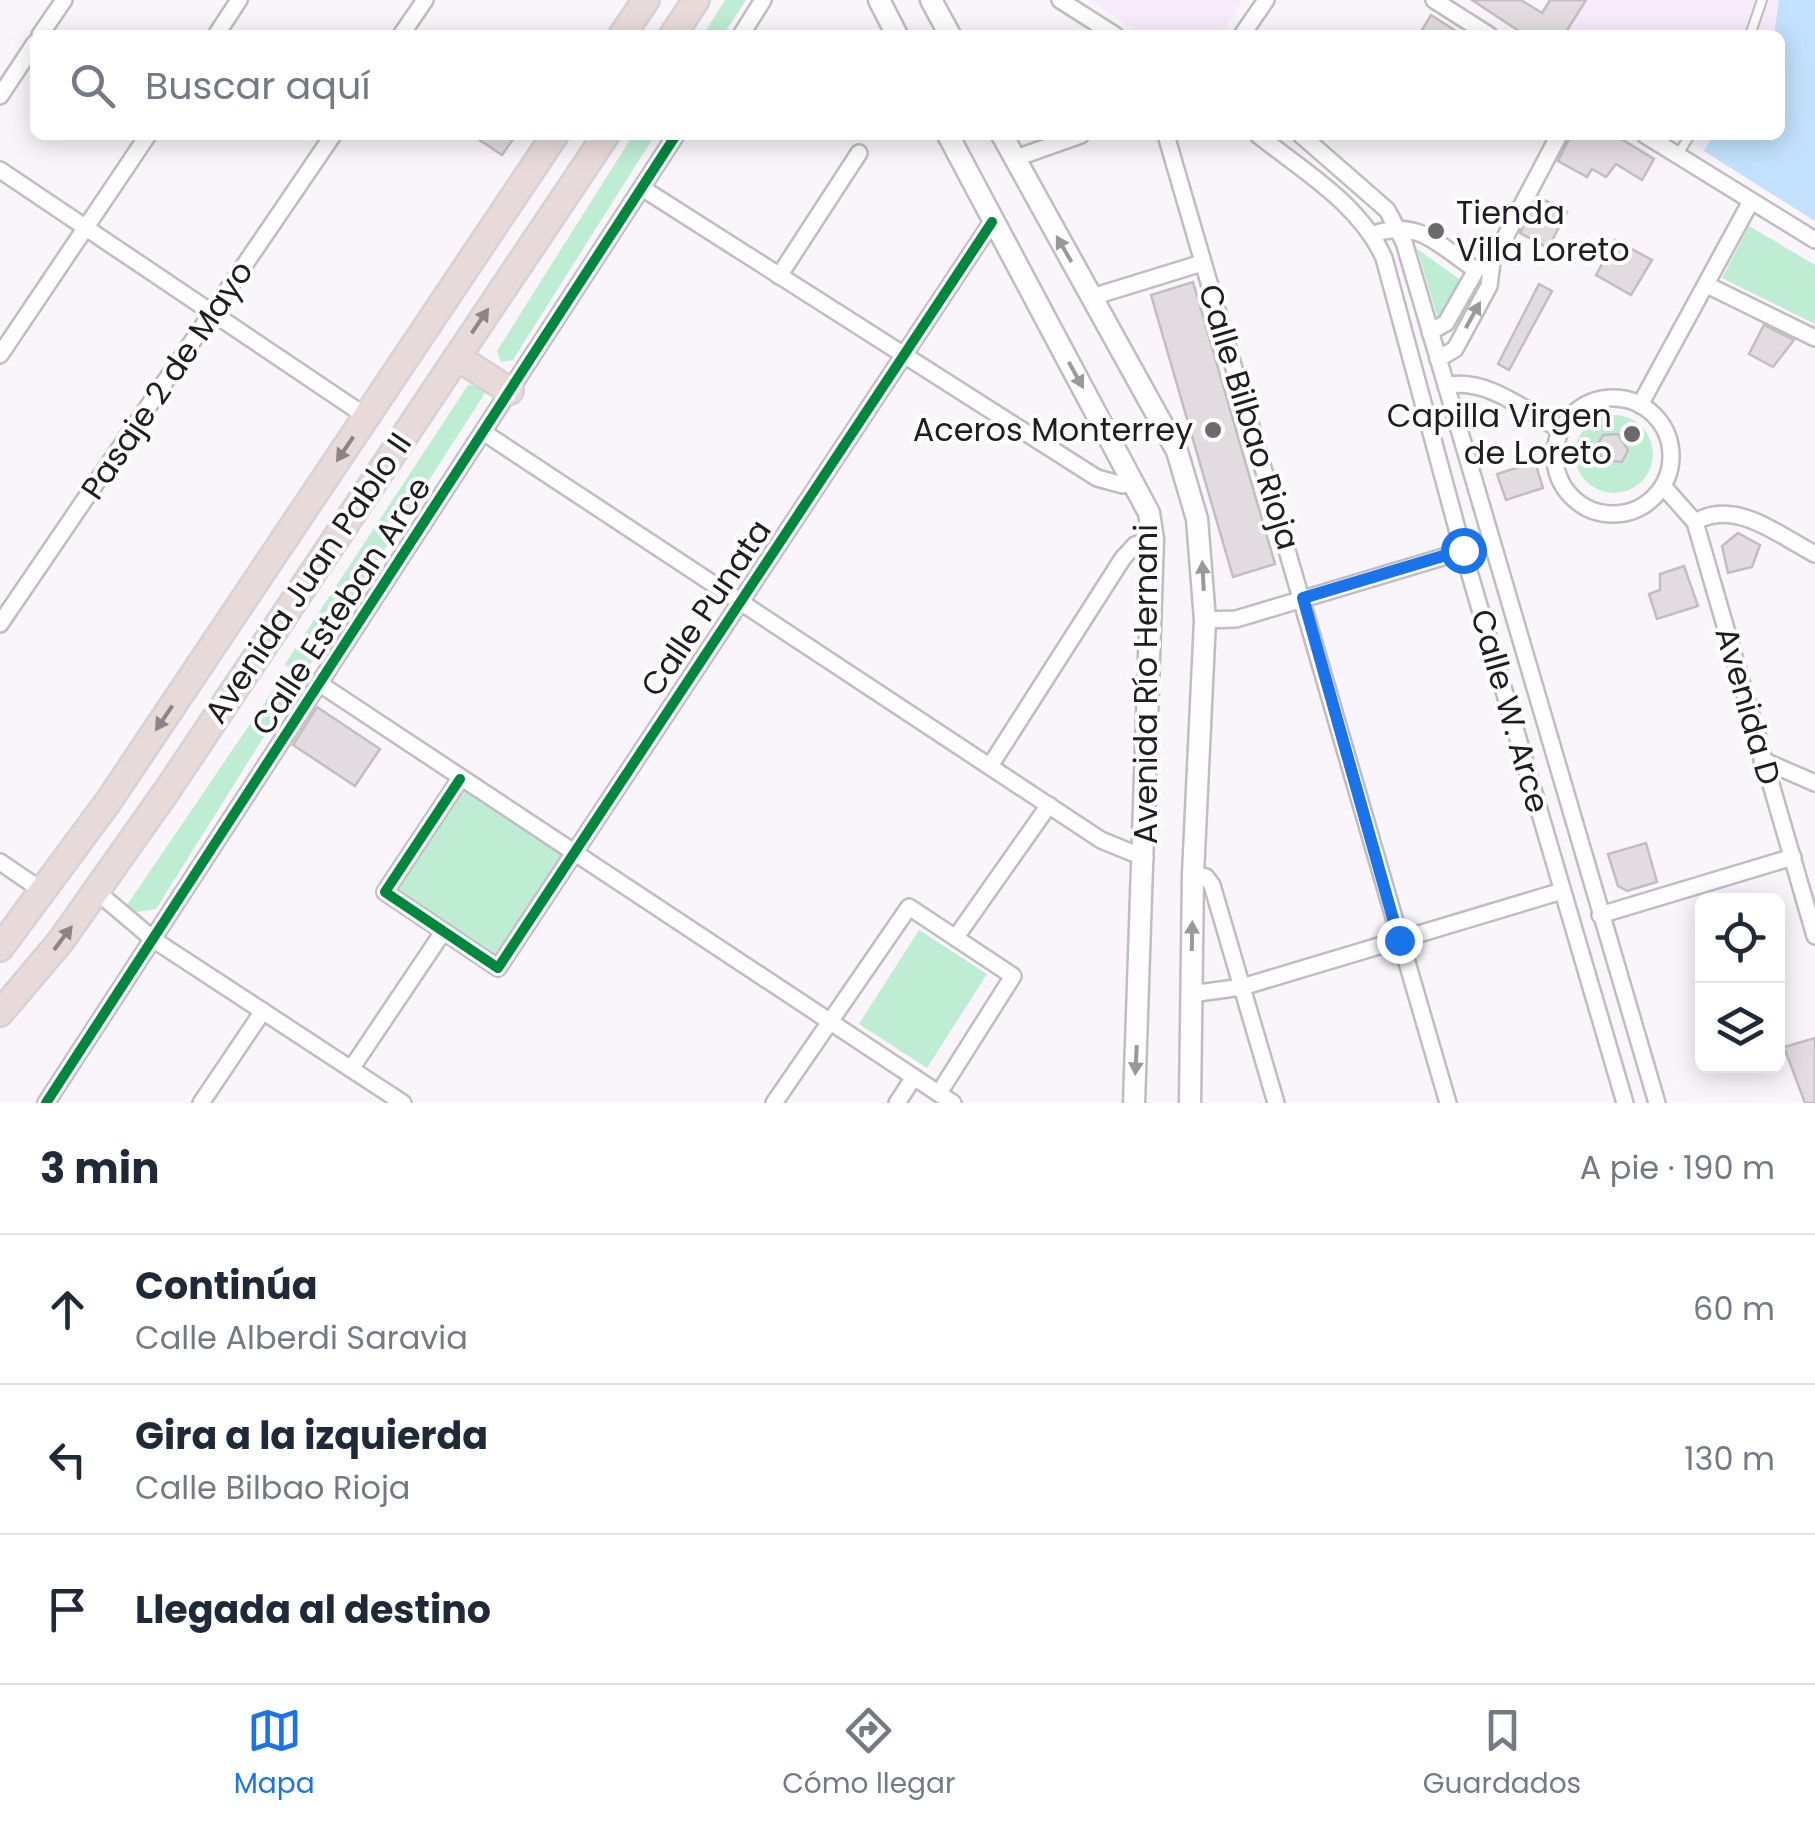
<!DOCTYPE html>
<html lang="es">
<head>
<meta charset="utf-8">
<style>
	body { margin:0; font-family:Poppins,sans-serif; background:#f6f6f7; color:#1f2937 }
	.controls { position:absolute; right:30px; bottom:30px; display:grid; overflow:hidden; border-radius:15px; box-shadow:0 5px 25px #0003 }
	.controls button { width:90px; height:90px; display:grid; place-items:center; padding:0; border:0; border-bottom:2px solid #e0e1e3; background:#fff; color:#1f2937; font:50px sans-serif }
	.stop { position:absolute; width:30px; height:30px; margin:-22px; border:8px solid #1a73e8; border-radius:50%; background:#fff }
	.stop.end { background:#1a73e8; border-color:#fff; box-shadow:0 2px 10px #0008 }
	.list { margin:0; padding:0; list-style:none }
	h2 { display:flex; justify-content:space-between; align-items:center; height:130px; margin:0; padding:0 40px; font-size:42px }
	h2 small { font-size:32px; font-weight:400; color:#747a83 }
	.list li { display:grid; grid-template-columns:65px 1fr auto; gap:30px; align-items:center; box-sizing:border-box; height:150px; padding:0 40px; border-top:2px solid #e0e1e3 }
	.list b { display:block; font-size:38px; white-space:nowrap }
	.list p { margin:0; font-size:32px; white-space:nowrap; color:#747a83 }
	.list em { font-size:32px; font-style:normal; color:#747a83 }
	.icon { flex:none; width:55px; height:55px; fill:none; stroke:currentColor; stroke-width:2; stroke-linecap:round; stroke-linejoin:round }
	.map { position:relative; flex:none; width:1815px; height:1103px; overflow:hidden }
	.search { position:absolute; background:#fff; box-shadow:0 5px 25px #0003; left:30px; right:30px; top:30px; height:110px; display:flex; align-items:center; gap:25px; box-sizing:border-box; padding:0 35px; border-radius:15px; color:#747a83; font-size:38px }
	.sheet { height:580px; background:#fff }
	nav { display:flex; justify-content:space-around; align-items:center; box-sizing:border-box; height:140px; border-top:2px solid #e0e1e3; background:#fff; font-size:28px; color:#747a83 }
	nav a { display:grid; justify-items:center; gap:5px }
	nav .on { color:#1a73e8 }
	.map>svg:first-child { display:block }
</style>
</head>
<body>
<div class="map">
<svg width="1815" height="1103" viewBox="0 0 1815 1103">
	<rect width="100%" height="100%" fill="#f9f5fa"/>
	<g fill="#f8ecfc">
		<path d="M1089,0h154l-23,35h-77z"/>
		<path d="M1550,0h265v221l-137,-86h102v-100h-252z"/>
	</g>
	<g fill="#beedd3">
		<path d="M725,0h21l-23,35h-20z"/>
		<path d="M633,135l20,3 -140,222 -12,2 -4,-11z"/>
		<path d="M1749,226l66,39v59l-93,-46z"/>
		<path d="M1417,249l45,32 -23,41z"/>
		<path d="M479,384l6,9 -182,283 -10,-3 -8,-9 183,-279z"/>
		<circle cx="1614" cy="454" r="39"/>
		<path d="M280,680l8,4 2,11 -134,214 -26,4 -5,-5z"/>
		<path d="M463,789l104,68 -67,103 -104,-69z"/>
		<path d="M919,930l68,44 -60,94 -68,-44z"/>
	</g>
	<path fill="#c2e1fd" d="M1779,0h36v221l-111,-70 9,-16h67v-100h-6z"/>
	<g fill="#e2dce0" stroke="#c3bdc1" stroke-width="2.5">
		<path d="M1472,0h49l21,13 8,-13h36l-22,35h-39z"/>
		<path d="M1431,15l31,20h-43z"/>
		<path d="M472,135h44l-14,20z"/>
		<path d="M1571,135h44l39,24 -12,21 -26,-16 -10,13 -14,-8 -5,8 -29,-16z"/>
		<path d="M1539,197l28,15 -19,36 -28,-15z"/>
		<path d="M1615,240l37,20 -21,35 -35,-20z"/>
		<path d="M1193,282l82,282 -42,13 -82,-282z"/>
		<path d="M1539,284l13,7 -43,79 -11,-6z"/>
		<path d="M1764,325l30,15 -21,27 -24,-13z"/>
		<path d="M1618,434l10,16 -6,12 -19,-2 -7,-13 7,-12z"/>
		<path d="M1535,462l8,26 -37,12 -9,-26z"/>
		<path d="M1738,533l22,12 -8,22 -24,6 -6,-27z"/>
		<path d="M1684,566l14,40 -41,13 -8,-25 11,-4v-16z"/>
		<path d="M317,707l63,42 -25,37 -62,-41z"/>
		<path d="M1646,843l11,39 -30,9 -9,-5 -10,-32z"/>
		<path d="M1815,1038v65h-10l-21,-56z"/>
	</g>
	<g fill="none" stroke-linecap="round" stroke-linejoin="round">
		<defs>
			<g id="service">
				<path d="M1750,35l12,-35"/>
				<path d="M1677,156l13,-21"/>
			</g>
			<g id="minor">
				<path d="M1060,0l55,35"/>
				<path d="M1434,0l55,35"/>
				<path d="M40,35l24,-35"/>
				<path d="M216,35l23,-35"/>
				<path d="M401,35l24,-35"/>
				<path d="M741,35l22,-35"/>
				<path d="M1242,35l24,-35"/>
				<path d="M0,96l35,-53"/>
				<path d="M1166,135l282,968"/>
				<path d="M1258,135c45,36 102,69 126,123l79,293 162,552"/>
				<path d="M1301,135l86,75 17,32 253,861"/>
				<path d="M1645,135l170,105"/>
				<path d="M1013,159l68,-24"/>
				<path d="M0,170l367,247"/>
				<path d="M642,188l455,290 26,7 11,-4"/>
				<path d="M1374,234c45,-16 65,12 102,36"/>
				<path d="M779,276l80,-123"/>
				<path d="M1707,285l108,53"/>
				<path d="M1092,297l110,-34"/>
				<path d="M1430,332l16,-9 30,-53 7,-4"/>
				<path d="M0,355l148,-220"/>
				<path d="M1438,359l17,-10 34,-63 3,-24 67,-127"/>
				<path d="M1446,386c39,-10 82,26 115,44"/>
				<circle cx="1613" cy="456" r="58"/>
				<path d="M1640,405l110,-202"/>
				<path d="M483,432l618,408 44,18"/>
				<path d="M1663,486l32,36 120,414"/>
				<path d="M1695,522c40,-24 83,13 120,32"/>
				<path d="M1205,620l31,-1 227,-68"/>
				<path d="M0,624l333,-489"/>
				<path d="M320,684l633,419"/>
				<path d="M1762,760l53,23"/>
				<path d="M990,766l133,-208 12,-13 18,-6"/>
				<path d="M460,779l-75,113 113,76 494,-746"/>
				<path d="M0,862l44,30"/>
				<path d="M1193,874l13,3 6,8 64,218"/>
				<path d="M96,891l58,49 249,163"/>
				<path d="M1600,915l193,-58"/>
				<path d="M956,937l93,-132"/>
				<path d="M1191,994l51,-7 320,-96"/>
				<path d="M351,1069l92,-137"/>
				<path d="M46,1103l630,-968"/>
				<path d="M201,1103l62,-92"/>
				<path d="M774,1103l135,-196 104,69 -74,117"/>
				<path d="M897,1103l17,-26"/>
			</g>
			<g id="tertiary">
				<path d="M879,0l18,35"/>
				<path d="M931,0l19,35"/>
				<path d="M948,135l201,378 4,26 -19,564"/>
				<path d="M1002,135l175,316 20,68 8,101 -12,254 -3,229"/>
			</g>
			<g id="trunk">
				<path d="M622,35l24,-35"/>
				<path d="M673,35l23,-35"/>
				<path d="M457,357l53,34"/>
				<path d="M0,948l108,-146 447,-667"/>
				<path d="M0,1013l60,-71 106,-150 440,-657"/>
			</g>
		</defs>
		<use href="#service" stroke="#c0bcc1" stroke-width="12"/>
		<use href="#minor" stroke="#c0bcc1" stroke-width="20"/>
		<use href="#tertiary" stroke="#c0bcc1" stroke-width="25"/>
		<use href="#trunk" stroke="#d5d2d6" stroke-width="30"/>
		<use href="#service" stroke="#fefefe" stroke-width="8"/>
		<use href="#minor" stroke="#fefefe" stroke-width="15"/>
		<use href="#tertiary" stroke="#fefefe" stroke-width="20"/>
		<use href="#trunk" stroke="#e8dad8" stroke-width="25"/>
		<defs>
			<g id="cycleway">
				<path d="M460,779l-75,113 113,76 494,-746"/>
				<path d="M46,1103l630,-968"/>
			</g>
		</defs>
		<use href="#cycleway" stroke="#fff" stroke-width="16"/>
		<use href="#cycleway" stroke="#00873e" stroke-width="10"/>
	</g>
	<defs><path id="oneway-solid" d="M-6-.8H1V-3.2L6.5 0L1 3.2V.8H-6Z" transform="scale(2.5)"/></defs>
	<g fill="#9b989b">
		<use href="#oneway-solid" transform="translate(1064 249) rotate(-120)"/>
		<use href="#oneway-solid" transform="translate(1473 315) rotate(-61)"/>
		<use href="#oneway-solid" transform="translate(1076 375) rotate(61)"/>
		<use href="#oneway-solid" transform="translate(1203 576) rotate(-93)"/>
		<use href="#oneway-solid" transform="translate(1192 936) rotate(-89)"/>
		<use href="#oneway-solid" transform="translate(1136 1060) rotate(93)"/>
	</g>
	<g fill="#8e8487">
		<use href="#oneway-solid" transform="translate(480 321) rotate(-56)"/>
		<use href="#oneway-solid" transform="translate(345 449) rotate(124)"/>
		<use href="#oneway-solid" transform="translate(164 718) rotate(124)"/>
		<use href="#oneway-solid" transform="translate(63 938) rotate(-53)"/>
	</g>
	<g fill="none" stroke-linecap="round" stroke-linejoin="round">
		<path stroke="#1a73e8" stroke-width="12" d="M1399,940l-96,-342 160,-48"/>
	</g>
	<g fill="#6d686e" stroke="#fff" stroke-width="4">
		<circle cx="1436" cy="231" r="10"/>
		<circle cx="1213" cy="430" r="10"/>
		<circle cx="1632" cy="434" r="10"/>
	</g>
	<g text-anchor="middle" stroke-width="8" stroke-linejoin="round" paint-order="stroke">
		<g font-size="32" fill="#211c23" stroke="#fff" text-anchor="end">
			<text x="1456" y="224" text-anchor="start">Tienda<tspan x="1456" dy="37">Villa Loreto</tspan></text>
			<text x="1612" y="427">Capilla Virgen<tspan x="1612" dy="37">de Loreto</tspan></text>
			<text x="1193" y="441">Aceros Monterrey</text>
		</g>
		<g font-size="32" fill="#211c23" stroke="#fff">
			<text transform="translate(167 380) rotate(-56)" y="11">Pasaje 2 de Mayo</text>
			<text transform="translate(1249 417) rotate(73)" y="11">Calle Bilbao Rioja</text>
			<text transform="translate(308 578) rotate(-56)" y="11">Avenida Juan Pablo II</text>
			<text transform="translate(341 606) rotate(-57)" y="11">Calle Esteban Arce</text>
			<text transform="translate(706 608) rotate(-56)" y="11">Calle Punata</text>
			<text transform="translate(1146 684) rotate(-90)" y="11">Avenida Río Hernani</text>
			<text transform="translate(1748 706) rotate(74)" y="11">Avenida D</text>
			<text transform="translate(1510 711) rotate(74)" y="11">Calle W. Arce</text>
		</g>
	</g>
</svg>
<div class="controls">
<button><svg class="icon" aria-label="locate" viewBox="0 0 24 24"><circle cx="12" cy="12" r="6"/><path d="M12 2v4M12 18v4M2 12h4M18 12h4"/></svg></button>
<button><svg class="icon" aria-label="layers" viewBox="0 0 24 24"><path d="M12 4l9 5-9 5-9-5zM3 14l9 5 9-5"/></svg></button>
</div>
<div class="stop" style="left:1463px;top:550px"></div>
<div class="stop end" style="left:1399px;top:940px"></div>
<div class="search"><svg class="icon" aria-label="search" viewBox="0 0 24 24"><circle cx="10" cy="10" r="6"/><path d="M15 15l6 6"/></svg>Buscar aquí</div>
</div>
<section class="sheet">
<h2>3 min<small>A pie · 190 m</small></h2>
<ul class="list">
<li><svg class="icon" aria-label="ahead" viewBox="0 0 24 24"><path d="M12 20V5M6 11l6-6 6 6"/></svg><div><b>Continúa</b><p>Calle Alberdi Saravia</p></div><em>60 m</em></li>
<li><svg class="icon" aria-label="left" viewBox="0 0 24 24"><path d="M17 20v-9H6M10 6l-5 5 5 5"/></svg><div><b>Gira a la izquierda</b><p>Calle Bilbao Rioja</p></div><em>130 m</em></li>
<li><svg class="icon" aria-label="arrive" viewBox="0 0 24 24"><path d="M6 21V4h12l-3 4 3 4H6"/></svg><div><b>Llegada al destino</b></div></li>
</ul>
</section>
<nav>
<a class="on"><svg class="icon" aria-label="map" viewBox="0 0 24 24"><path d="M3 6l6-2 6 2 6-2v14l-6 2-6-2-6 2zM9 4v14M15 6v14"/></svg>Mapa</a>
<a><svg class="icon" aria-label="directions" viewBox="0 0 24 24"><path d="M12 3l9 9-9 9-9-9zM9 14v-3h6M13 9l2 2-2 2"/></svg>Cómo llegar</a>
<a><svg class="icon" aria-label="saved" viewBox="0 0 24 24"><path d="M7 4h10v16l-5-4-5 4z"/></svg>Guardados</a>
</nav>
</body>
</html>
